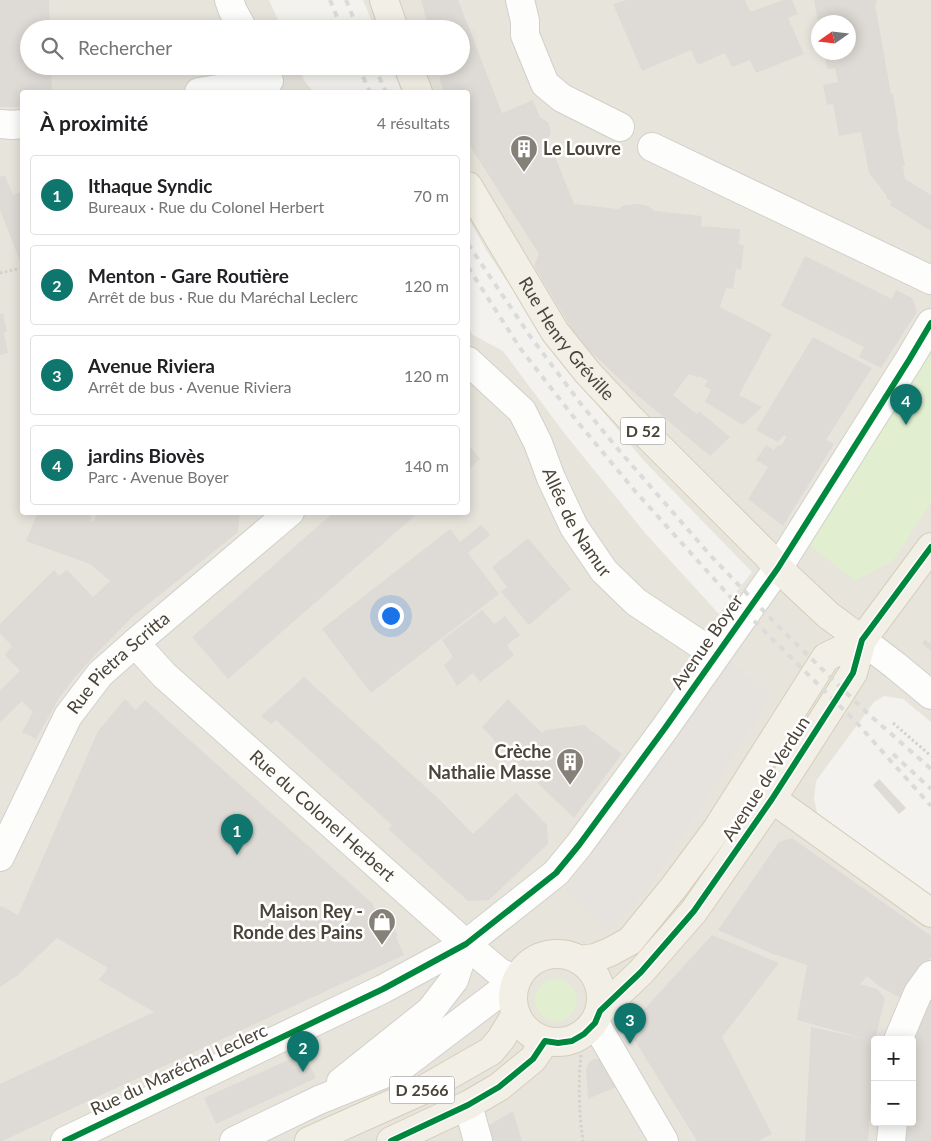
<!DOCTYPE html>
<html lang="fr">
<head>
<meta charset="utf-8">
<style>
	body { margin:0; font-family:Lato,sans-serif; background:#f2f2f2; color:#202124 }
	.controls { position:absolute; right:15px; bottom:15px; display:grid; overflow:hidden; border-radius:5px; box-shadow:0 2px 12px #0003 }
	.controls button { width:45px; height:45px; display:grid; place-items:center; padding:0; border:0; border-bottom:1px solid #e0e0e0; background:#fff; color:#202124; font:25px sans-serif }
	.compass { position:absolute; left:811px; top:15px; width:45px; height:45px; border-radius:50%; background:#fff; box-shadow:0 2px 12px #0003; rotate:256deg }
	.you { position:absolute; left:390px; top:615px; width:18px; height:18px; margin:-12px; border:4px solid #fff; border-radius:50%; background:#1a73e8; box-shadow:0 0 0 8px #1a73e833 }
	.badge { display:grid; place-items:center; width:32px; height:32px; border-radius:50%; background:#0f766e; color:#fff; font-size:16px; font-weight:700 }
	.pin { position:absolute; translate:-50% -41px; filter:drop-shadow(0 1px 2px #0008) }
	.pin::after { content:''; position:absolute; top:26px; width:18px; height:15px; background:inherit; clip-path:polygon(0 0,100% 0,50% 100%) }
	.list { margin:0; padding:0; list-style:none }
	h2 { display:flex; justify-content:space-between; align-items:center; height:65px; margin:0; padding:0 20px; font-size:21px }
	h2 small { font-size:16px; font-weight:400; color:#757577 }
	.list li { display:grid; grid-template-columns:32px 1fr auto; gap:15px; align-items:center; box-sizing:border-box; height:80px; margin:0 10px 10px; padding:0 10px; border:1px solid #e0e0e0; border-radius:5px }
	.list b { display:block; font-size:19px; white-space:nowrap }
	.list p { margin:0; font-size:16px; white-space:nowrap; color:#757577 }
	.list em { font-size:16px; font-style:normal; color:#757577 }
	.icon { flex:none; width:28px; height:28px; fill:none; stroke:currentColor; stroke-width:2; stroke-linecap:round; stroke-linejoin:round }
	.map { position:relative; flex:none; width:931px; height:1141px; overflow:hidden }
	.search { position:absolute; background:#fff; box-shadow:0 2px 12px #0003; left:20px; top:20px; width:450px; height:55px; display:flex; align-items:center; gap:12px; box-sizing:border-box; padding:0 18px; border-radius:28px; color:#757577; font-size:19px }
	.panel { position:absolute; background:#fff; box-shadow:0 2px 12px #0003; left:20px; top:90px; width:450px; height:425px; border-radius:5px }
	.map>svg:first-child { display:block }
</style>
</head>
<body>
<div class="map">
<svg width="931" height="1141" viewBox="0 0 931 1141">
	<rect width="100%" height="100%" fill="#f4f2ee"/>
	<path fill="#e7e4dc" fill-rule="evenodd" d="M0,0h269l13,29h-253v37h269l6,14 9,12h-291v420h446v-186l5,9 30,16 62,83 81,100 73,80 33,-42 -108,-111 -84,-101 -74,-110 -18,-33v-125h-65l-12,-26h70v-37h-86l-12,-29h568v722l-28,-23 -19,-3 -10,6 -58,79 -2,18 3,14 11,14 103,75v239h-931zM818,22h30v30h-30zM875,1040h37v82h-37z"/>
	<g fill="#e1eecf">
		<path d="M931,347v156l-38,58 -38,20 -49,-39z"/>
		<circle cx="556" cy="1000" r="21"/>
	</g>
	<path fill="#e6e3df" d="M729,660l43,36 -122,191 -42,45 -42,-42 76,-105z"/>
	<g fill="#dedbd6">
		<path d="M0,0h49l1,29h-21v37h22l1,26h-30v15h-22z"/>
		<path d="M421,0h37l44,113 31,-13 7,17 8,5 2,5 1,6 -3,6 26,65 44,5 7,-4 14,-1 9,2 7,5 47,5 -1,10 39,3 -1,15 5,1 -3,25 -5,-1 -3,20 -7,-1 -6,19 52,27 -33,61 23,12 -19,18 -38,-23 6,-12 -7,-4 4,-5 -9,-5v2l-10,-4 -16,21 24,19 2,-3 31,26 -20,19 -74,-62 -57,-53 -45,-75 5,-12 -71,-111v-51h-24l-5,-15 3,-1 -2,-10h21v-37h-32z"/>
		<path d="M626,0h119l5,12 33,-12h9l6,14 -10,4 16,36 -48,19 -6,-13 -18,7 -7,-14 -27,12 -7,-15 -49,21 -29,-67z"/>
		<path d="M814,0h62l1,3 -2,1 16,90h2l5,31h-1l8,41h-2l2,13 26,16v36l-41,-26 2,-3 -6,-4 1,-2 -18,-23 -8,-41 -22,4 -6,-32 -6,1 -4,-20 15,-3 -3,-14 -8,1 -3,-17h24v-30h-30z"/>
		<path d="M5,175l8,20 9,-4v75l-22,-56v-33z"/>
		<path d="M805,256l87,43 4,-9 16,8 5,14 -36,56 -22,-11 5,-10 -83,-41z"/>
		<path d="M3,313l4,19h-3l4,21 -8,2v-41z"/>
		<path d="M813,337l59,31 -46,72 8,4 -51,82 -35,-27 20,-32 -12,-7 10,-15 8,5 3,-4 5,-1 4,-8 -2,-2 -6,7 -22,-12z"/>
		<path d="M468,444l12,15 -12,11z"/>
		<path d="M38,512h52l2,11 7,-11h141l-2,20 -107,86 -35,36 -22,24 -16,22 -22,39 -14,-7 11,-20 -11,-11 -22,21v-32l20,-19 -15,-16 7,-9 -12,-13v-9l54,-54 5,6 8,-6 26,27 17,-16 -20,-17 -64,-23z"/>
		<path d="M334,512h85l-191,167 -36,-42z"/>
		<path d="M481,525l9,10 -22,18 31,41 -128,99 -49,-64 128,-100 10,13z"/>
		<path d="M528,538l43,51 -42,36 -28,-33 6,-5 -15,-20z"/>
		<path d="M482,610l12,14 11,-8 15,19 -13,10 7,10 -34,27 -7,-9 -16,13 -13,-21 9,-8 -11,-17z"/>
		<path d="M925,640l6,4v7l-9,-8z"/>
		<path d="M304,677l136,123 33,34 43,-41 31,32 1,19 -59,56 -21,1 -80,-72 4,-4 -116,-105 -5,4 -10,-8z"/>
		<path d="M125,699l11,11 9,-10 227,203 10,19 8,-3 8,17 -2,1 8,18 -402,186h-2v-57l154,-72 -55,-32 9,-12 -51,-30 -40,38 -17,11v-80l1,-1 17,9 80,-184z"/>
		<path d="M508,699l34,34 4,-3 38,-5 38,29 -48,64 -72,-69 -20,-22z"/>
		<path d="M879,779l27,29 -7,6 -26,-29z"/>
		<path d="M792,838l139,98v21l-29,42 -23,-13 -12,-10 -7,8 17,5 8,9 -10,42 -7,101h-63l6,-114 55,12 -69,-19 10,-55 -34,-11 -55,-24 61,-88z"/>
		<path d="M712,935l67,28 -57,74 50,97 -14,7h-61l-70,-113z"/>
		<path d="M931,998v143h-27l2,-19h6v-52l4,-44z"/>
		<path d="M304,1053l12,25 -100,46 -12,-26z"/>
		<path d="M594,1059h9l18,26 -33,14 -2,-29 3,-8z"/>
		<path d="M513,1111l9,30h-38l-3,-11z"/>
	</g>
	<g fill="none" stroke-linecap="round" stroke-linejoin="round">
		<defs>
			<g id="minor">
				<path d="M229,0l4,11 10,18"/>
				<path d="M520,0l5,21v14l20,49 17,14 58,29"/>
				<path d="M199,92l70,-11"/>
				<path d="M0,124l12,1 10,-1"/>
				<path d="M652,147l279,133"/>
				<path id="s1" d="M468,361l54,50 16,32 13,35 23,49 30,44 32,31 80,53"/>
				<path d="M862,640l34,26 35,29"/>
				<path id="s2" d="M135,643l29,32 302,269 33,28 17,8 -115,87 -82,33 -85,41"/>
				<path id="s3" d="M0,857l68,-141 32,-42 35,-31 155,-131"/>
				<path d="M595,1023l69,118"/>
				<path d="M898,1040l20,-47 13,-18"/>
				<path d="M341,1082l89,-71 24,-31 12,-36"/>
				<path d="M468,1105l10,36"/>
				<path d="M65,1141l318,-152 83,-45 90,-71 23,-28 86,-117 113,-160 131,-208 22,-37"/>
				<path d="M891,1141l2,-19"/>
			</g>
			<g id="major">
				<path d="M384,0l10,29"/>
				<path d="M408,66l10,26"/>
				<path id="s4" d="M468,186l87,146 33,41 42,45 136,136 12,14 50,47 34,25"/>
				<path d="M757,788l174,125"/>
				<circle cx="557" cy="998" r="44"/>
				<path d="M580,960l15,-2 15,-6 20,-11 44,-54 43,-58 109,-172 36,-17"/>
				<path d="M600,1011l41,-39 53,-61 78,-112 81,-126 9,-33 69,-93"/>
				<path d="M309,1141l114,-51 68,-39 10,-12 15,-25"/>
				<path d="M391,1141l77,-36 31,-18 34,-28 12,-18"/>
			</g>
		</defs>
		<use href="#minor" stroke="#d2d0cb" stroke-width="30"/>
		<use href="#major" stroke="#d6cebb" stroke-width="30"/>
		<g stroke="#d3d2cc" stroke-width="3" stroke-dasharray="2.5 2.5" stroke-linecap="butt">
			<path d="M0,273l22,-5"/>
			<path d="M893,723l38,33"/>
			<path d="M581,1055c-3,27 -2,59 2,86"/>
		</g>
		<use href="#minor" stroke="#fdfdfc" stroke-width="28"/>
		<use href="#major" stroke="#f2efe6" stroke-width="28"/>
		<g stroke="#dbdbda" stroke-width="4" stroke-dasharray="6 6" stroke-linecap="butt">
			<path d="M330,0l12,29"/>
			<path d="M346,0l12,29"/>
			<path d="M358,66l12,26"/>
			<path d="M374,66l12,26"/>
			<path d="M468,244l62,92 51,68 36,44 93,107 69,72 85,83 67,59"/>
			<path d="M468,267l52,81 56,72 59,71 98,109 123,122 75,84"/>
			<path d="M893,754l38,35"/>
		</g>
		<defs>
			<g id="cycleway">
				<path d="M65,1141l318,-152 83,-45 90,-71 23,-28 86,-117 113,-160 131,-208 22,-37"/>
				<path d="M391,1141l77,-36 31,-18 34,-28 12,-18 13,2 14,-2 12,-7 11,-11 5,-12 41,-39 53,-61 78,-112 81,-126 9,-33 69,-93"/>
			</g>
		</defs>
		<use href="#cycleway" stroke="#fff" stroke-width="9"/>
		<use href="#cycleway" stroke="#00873e" stroke-width="6"/>
	</g>
	<defs>
		<symbol id="building-pin" viewBox="-11 -11 22 30"><path d="M0 17L-7.5 6A9.5 9.5 0 1 1 7.5 6Z" fill="#868178" stroke="#fff"/><path d="M-4-6H4V6H1V3H-1V6H-4ZM-2.5-4.3h1.7v1.8h-1.7ZM.8-4.3h1.7v1.8H.8ZM-2.5-1h1.7V.8h-1.7ZM.8-1h1.7V.8H.8Z" fill="#fff"/></symbol>
		<symbol id="shop-pin" viewBox="-11 -11 22 30"><path d="M0 17L-7.5 6A9.5 9.5 0 1 1 7.5 6Z" fill="#868178" stroke="#fff"/><path d="M-5-2.5h2.3a2.7 3.5 0 0 1 5.4 0H5L5.5 6h-11ZM-1.5-2.5h3a1.5 2.3 0 0 0-3 0Z" fill="#fff"/></symbol>
	</defs>
	<g fill-rule="evenodd">
		<use href="#building-pin" x="508" y="133" width="32" height="43"/>
		<use href="#building-pin" x="554" y="746" width="32" height="43"/>
		<use href="#shop-pin" x="366" y="906" width="32" height="43"/>
	</g>
	<g text-anchor="middle" stroke-width="5" stroke-linejoin="round" paint-order="stroke">
		<g fill="#fff" stroke="#817c74" stroke-width="1">
			<rect x="620.5" y="417.5" width="45" height="27" rx="4"/>
			<rect x="389.5" y="1076.5" width="65" height="27" rx="4"/>
		</g>
		<g font-size="16" font-weight="bold" fill="#4b4439">
			<text x="643" y="437">D 52</text>
			<text x="422" y="1096">D 2566</text>
		</g>
		<g font-size="18" font-weight="bold" fill="#4b4439" stroke="#fff" text-anchor="end">
			<text x="543" y="155" text-anchor="start">Le Louvre</text>
			<text x="551" y="758">Crèche<tspan x="551" dy="21">Nathalie Masse</tspan></text>
			<text x="363" y="918">Maison Rey -<tspan x="363" dy="21">Ronde des Pains</tspan></text>
		</g>
		<g font-size="18" fill="#4b4439" stroke="#fff">
			<text dy="6" stroke="none"><textPath href="#s4" startOffset="182">Rue Henry Gréville</textPath></text>
			<text dy="6" stroke="none"><textPath href="#s1" startOffset="198">Allée de Namur</textPath></text>
			<text transform="translate(707 642) rotate(-55)" y="6">Avenue Boyer</text>
			<text dy="6" stroke="none"><textPath href="#s3" startOffset="230">Rue Pietra Scritta</textPath></text>
			<text transform="translate(766 779) rotate(-57)" y="6">Avenue de Verdun</text>
			<text dy="6" stroke="none"><textPath href="#s2" startOffset="255">Rue du Colonel Herbert</textPath></text>
			<text transform="translate(179 1070) rotate(-25)" y="6">Rue du Maréchal Leclerc</text>
		</g>
	</g>
</svg>
<div class="controls">
<button>+</button>
<button>−</button>
</div>
<svg class="compass" viewBox="-18 -18 36 36"><path d="M0-13l5 13h-10z" fill="#e53935"/><path d="M0 13l5-13h-10z" fill="#757577"/></svg>
<div class="you"></div>
<div class="pin badge" style="left:237px;top:855px">1</div>
<div class="pin badge" style="left:303px;top:1072px">2</div>
<div class="pin badge" style="left:630px;top:1044px">3</div>
<div class="pin badge" style="left:906px;top:425px">4</div>
<div class="search"><svg class="icon" aria-label="search" viewBox="0 0 24 24"><circle cx="10" cy="10" r="6"/><path d="M15 15l6 6"/></svg>Rechercher</div>
<section class="panel">
<h2>À proximité<small>4 résultats</small></h2>
<ul class="list">
<li><span class="badge">1</span><div><b>Ithaque Syndic</b><p>Bureaux · Rue du Colonel Herbert</p></div><em>70 m</em></li>
<li><span class="badge">2</span><div><b>Menton - Gare Routière</b><p>Arrêt de bus · Rue du Maréchal Leclerc</p></div><em>120 m</em></li>
<li><span class="badge">3</span><div><b>Avenue Riviera</b><p>Arrêt de bus · Avenue Riviera</p></div><em>120 m</em></li>
<li><span class="badge">4</span><div><b>jardins Biovès</b><p>Parc · Avenue Boyer</p></div><em>140 m</em></li>
</ul>
</section>
</div>
</body>
</html>
